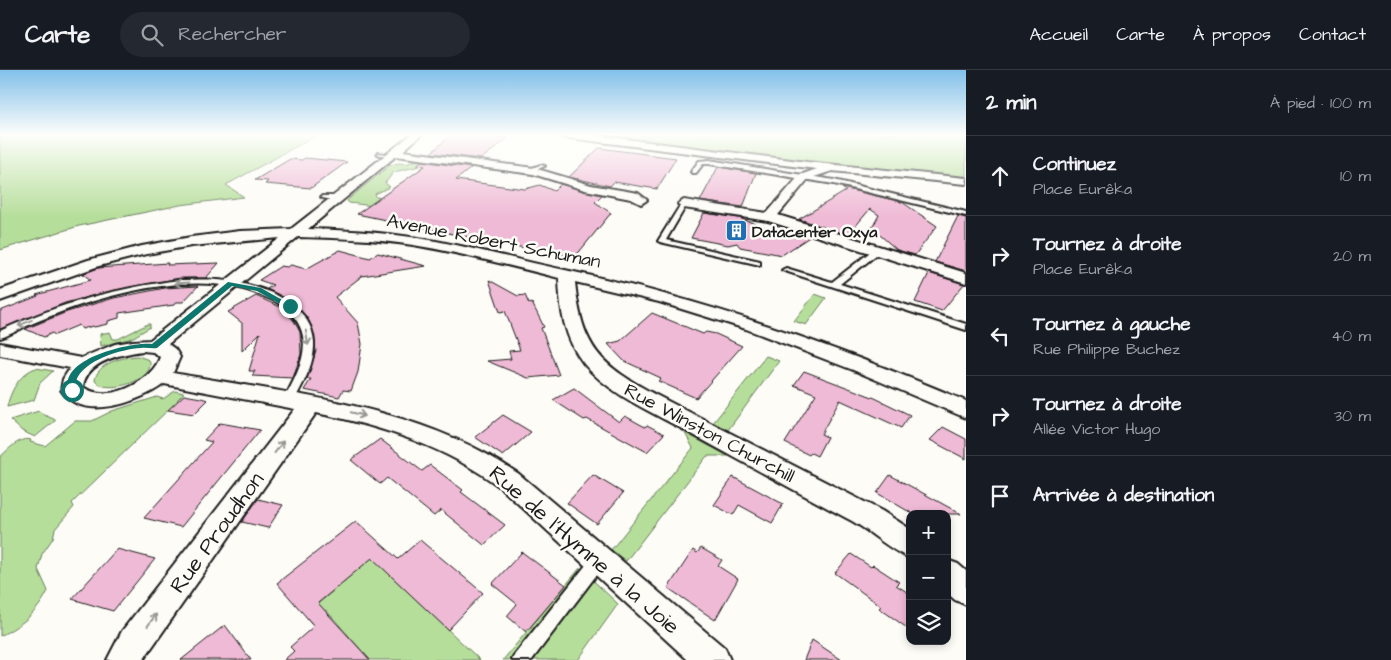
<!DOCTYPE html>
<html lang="fr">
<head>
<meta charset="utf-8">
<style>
	body { margin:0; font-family:"Architects Daughter",sans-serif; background:#242831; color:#f1f3f6 }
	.controls { position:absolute; right:15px; bottom:15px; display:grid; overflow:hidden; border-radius:10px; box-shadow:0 2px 8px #0003 }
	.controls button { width:45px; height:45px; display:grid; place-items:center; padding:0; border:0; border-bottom:1px solid #363941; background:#171b24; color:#f1f3f6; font:25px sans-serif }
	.stop { position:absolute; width:15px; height:15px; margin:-11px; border:4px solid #0f766e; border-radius:50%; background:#fff }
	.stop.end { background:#0f766e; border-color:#fff; box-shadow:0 1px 5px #0008 }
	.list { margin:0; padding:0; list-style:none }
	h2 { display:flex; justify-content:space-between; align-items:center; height:65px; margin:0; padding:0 20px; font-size:21px }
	h2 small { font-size:16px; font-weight:400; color:#9ea1a6 }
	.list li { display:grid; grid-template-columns:32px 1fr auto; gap:15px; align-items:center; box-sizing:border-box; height:80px; padding:0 20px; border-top:1px solid #363941 }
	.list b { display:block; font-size:19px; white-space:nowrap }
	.list p { margin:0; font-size:16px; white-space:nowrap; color:#9ea1a6 }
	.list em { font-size:16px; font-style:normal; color:#9ea1a6 }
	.icon { flex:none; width:28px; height:28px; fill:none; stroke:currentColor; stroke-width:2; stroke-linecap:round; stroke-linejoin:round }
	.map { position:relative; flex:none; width:966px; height:590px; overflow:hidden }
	header { display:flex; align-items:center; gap:30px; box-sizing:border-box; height:70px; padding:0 25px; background:#171b24; border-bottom:1px solid #363941 }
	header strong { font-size:24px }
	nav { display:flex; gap:28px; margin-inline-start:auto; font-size:18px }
	.search { width:350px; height:45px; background:#242831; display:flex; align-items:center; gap:12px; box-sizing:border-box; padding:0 18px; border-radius:28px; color:#9ea1a6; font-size:19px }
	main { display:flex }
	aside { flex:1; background:#171b24 }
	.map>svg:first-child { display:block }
</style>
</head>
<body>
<header>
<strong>Carte</strong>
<div class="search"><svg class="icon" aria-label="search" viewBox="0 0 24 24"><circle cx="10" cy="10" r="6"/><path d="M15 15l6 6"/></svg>Rechercher</div>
<nav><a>Accueil</a><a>Carte</a><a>À propos</a><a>Contact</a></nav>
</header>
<main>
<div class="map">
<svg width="966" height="590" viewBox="0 0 966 590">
	<rect width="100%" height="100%" fill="#fdfcf7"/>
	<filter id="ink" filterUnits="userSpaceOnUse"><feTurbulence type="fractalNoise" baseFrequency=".02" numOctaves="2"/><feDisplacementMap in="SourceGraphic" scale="10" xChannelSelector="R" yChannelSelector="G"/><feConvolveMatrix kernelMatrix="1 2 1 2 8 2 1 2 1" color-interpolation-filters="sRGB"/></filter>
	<g filter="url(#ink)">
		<g fill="#b6de9b" stroke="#697d5c">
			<path d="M0,64h319l-93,51 18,12 -64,8 -101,21 -79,24z"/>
			<path d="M575,64h391v43l-145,-13z"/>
			<path d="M416,90l6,1 2,4 -30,7 -9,11 5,4 -15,7 1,3 127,25 -154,-19 -2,-2 4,-4 39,-32 9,-2 7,1z"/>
			<path d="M815,224l11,4 -20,27 -12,-4z"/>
			<path d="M148,254h2v3l-18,11 -31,8 -1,-12 10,-2 3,7h5z"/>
			<path d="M138,286l11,4c9,19 -42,36 -54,21 1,-18 28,-24 43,-25z"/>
			<path d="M766,286l13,5 -51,69 -15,-7z"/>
			<path d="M36,298l17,3 -13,12 -6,17 -27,7c3,-15 13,-34 29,-39z"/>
			<path d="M175,321l9,2 -7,7 3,1 -6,6h-3l-99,96 2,4 -19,22 -2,9 -11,16 -4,15 10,22c-12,23 -25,33 -48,45v-179c8,-7 20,-21 31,-17l-1,2 15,4 30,-25h17l20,-10 45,-14 6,2z"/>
			<path d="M39,341l5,4 12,5 -21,17 -13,-6 -12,-11z"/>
			<path d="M685,363l43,23h-21l-81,105 -15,-11 82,-102z"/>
			<path d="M384,477l1,23 95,90h-110l-44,-50 -15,13 -6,-8z"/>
			<path d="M580,498l38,36 -40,56h-75z"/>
		</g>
		<g fill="#efbad5" stroke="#1c1c1c">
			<path d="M452,64l33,1 23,3 -27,21 -50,-6z"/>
			<path d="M599,78l77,10 -19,31 -43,-7 -4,4 -41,-9z"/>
			<path d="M305,88l42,4 -36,26 -46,-4 3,-3 -13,-1 35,-21 12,1z"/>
			<path d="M421,91l50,7 -15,12 69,9 15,-4 14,6 7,-7 41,11 -7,7 16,11 -36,44 -89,-16 -129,-27 68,-48 -8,-1z"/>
			<path d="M718,97l38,6 -13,34 -43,-6z"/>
			<path d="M842,118l60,14 35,24 -22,29 -18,-5 -25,-22 7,-13 -9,-6 -22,26 -49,-16 47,-28z"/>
			<path d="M704,143l35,5 39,14 6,-4 27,8 -29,19 -42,-8 -3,-4 -9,2 -37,-7z"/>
			<path d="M958,146l8,2v53l-31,-9z"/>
			<path d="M340,180l30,8 8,-5 48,13 -64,10 -27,21 23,26 4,21 -4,28 -7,19 -8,-1 -4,7 -35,-7 7,-11h-4l9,-28 -4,-24 -8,-13 -11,-11 -26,-14 6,-4 -14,-5 22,-14 6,1 4,-2 15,4z"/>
			<path d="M168,193l-1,2 52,-2 -13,15h-26l-70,13 -45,12 -65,26v-18l38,-15 -2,-1 55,-15 -8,-6 15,-6z"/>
			<path d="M929,203l35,11 -22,27 -27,-9z"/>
			<path d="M489,210l29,16 7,-1 4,9 3,-1 12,24 -3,1 18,47 -31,3 -41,-17 24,-2 -2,-8 11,-1 -15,-39 -5,1z"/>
			<path d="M198,216l-15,16h-7l-2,3 -55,8v5l-11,3v3l-14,3 -1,-1 -11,3 -3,-4 -24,10 -3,-2 -8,4 -19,-8 42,-17 47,-14 51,-10z"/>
			<path d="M256,226l26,12 12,13 6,11 1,22 -8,24 -41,-2 3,-5h-6l11,-38 -18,18v-28l-14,-11z"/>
			<path d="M652,243l51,21 3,-2 10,2 26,12 -46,52 -38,-17 3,-3 -37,-17 -16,-17 12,-3z"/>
			<path d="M804,301l71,27 35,17 -9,13 -61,-28 -19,34 6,3 -10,19 -6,-3 -2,2 -24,-12 31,-49 -22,-9z"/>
			<path d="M574,318l45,34 6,-6 20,11 2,-2 17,9 -17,18 -60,-33 -3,1 -31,-20z"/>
			<path d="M184,325l17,3 7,2 -14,14 -26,-4z"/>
			<path d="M503,345l28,17 -28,24 -28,-19z"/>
			<path d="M220,353l40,7 -79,97 -37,-9 68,-76 -8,-2z"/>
			<path d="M943,357l23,12v20l-36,-19z"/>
			<path d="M380,369l42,32 8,-6 33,25 -2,2 44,33 -21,20 -43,-35 -7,6 -47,-38 -7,6 -29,-24z"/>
			<path d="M593,405l30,18 -26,31 -30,-21z"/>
			<path d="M890,405l71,39h-48l-36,-21z"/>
			<path d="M733,407l50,27 -11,19 -33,-18 -6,10 -19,-10z"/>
			<path d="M258,429l25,6 -15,23 -26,-6z"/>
			<path d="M356,451l42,38 22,-19 63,53 -35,37 -76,-72 -54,45 52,57h-86l10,-9 -4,-4 24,-21 -37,-43z"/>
			<path d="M701,478l21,12 -4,6 20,13 -23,41 -47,-32 25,-38 4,3z"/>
			<path d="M117,479l38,10 -42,52 -41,-12z"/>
			<path d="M522,482l44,33 -40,47 -19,-16 10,-12 -25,-20z"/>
			<path d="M851,484l20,13 2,-2 26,17 -3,3 14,9v36l-31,-22 2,-2 -46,-33z"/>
			<path d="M225,555l26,35h-70z"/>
			<path d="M812,570l30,20h-38z"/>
		</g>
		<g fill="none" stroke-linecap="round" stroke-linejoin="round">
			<defs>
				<g id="lane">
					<path d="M377,83l16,2 -2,1 -12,-1z"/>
					<path d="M709,90l125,20 132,32v4l-132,-32 -125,-20h-6l-7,9h-4l-1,-1 8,-11z"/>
					<path d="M540,95l5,1 -15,6 -3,-2z"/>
					<path d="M322,126h17l3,2c-5,3 -16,2 -21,-1z"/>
					<path d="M684,132l3,2 -21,36 94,21v4l-100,-23 -2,-1 23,-37z"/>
					<path d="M874,179l7,2 -41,33 126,40v6l-184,-60 4,-2 46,14z"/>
					<path d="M180,210c12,0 26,-1 38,0 35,3 93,19 96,62 1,22 -12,44 -22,62h-8l-1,-3c16,-30 36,-64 3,-92 -6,-6 -15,-10 -23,-13 -58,-26 -139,-6 -197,14 -11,4 -23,9 -35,14 -10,4 -20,11 -31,14v-7c58,-27 116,-43 180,-51z"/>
					<path d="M599,483l5,2 2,5 -2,5 -72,95h-20l3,-6 79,-99z"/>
				</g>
				<g id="street">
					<path d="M412,64h10l-19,17 131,17 57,17 47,8 9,7 -6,4 -10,-5 -46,-9 -52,-16 -137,-18 -88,73c43,1 85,4 128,12 43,8 85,20 129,29 138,29 270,76 401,131v17l-113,-48 -107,-41 -87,-27 -84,-20c7,67 25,83 83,114l224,115 28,18v29c-21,-8 -38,-26 -58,-37 -55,-29 -109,-59 -164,-89 -34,-19 -78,-37 -104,-68 -20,-26 -24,-54 -25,-86 -48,-12 -97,-25 -146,-33 -38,-6 -77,-7 -115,-8l-130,107 7,5 5,8 -7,16c117,21 246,32 346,101l206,174 5,12h-42l-187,-172c-54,-41 -119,-62 -185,-75l-173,247h-36l15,-29 173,-222 -131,-25c-24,18 -82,39 -103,6l2,-11 7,-11 -70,-13v-12l81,15 34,-14 18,-3 17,-1 130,-102 -89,8 -49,9 -43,11 -99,35v-11l88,-30 54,-14 49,-9 49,-6 51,-2zM143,281l10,1 7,5c-9,26 -52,47 -77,30 3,-26 38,-33 60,-36z"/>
					<path d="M557,64h28l222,28 159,16v6l-134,-13 -24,8 -30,36 188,58v10l-198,-62 -84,-13 -6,-4 6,-4 83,13 33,-38 17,-6 -256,-32z"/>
					<path d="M947,490l11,4 8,7v34l-11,-5 -8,-7z"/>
				</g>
			</defs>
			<use href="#lane" stroke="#1c1c1c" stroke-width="4"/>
			<use href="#street" stroke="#1c1c1c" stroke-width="4"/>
			<use href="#lane" fill="#fdfcf7" fill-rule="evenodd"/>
			<use href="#street" fill="#fdfcf7" fill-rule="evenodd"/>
		</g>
		<defs><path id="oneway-shaft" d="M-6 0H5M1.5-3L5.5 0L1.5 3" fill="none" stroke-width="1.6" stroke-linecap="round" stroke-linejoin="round" transform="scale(1.25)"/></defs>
		<g stroke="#989794">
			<use href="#oneway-shaft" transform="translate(182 213) rotate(177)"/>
			<use href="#oneway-shaft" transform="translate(25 253) rotate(156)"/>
			<use href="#oneway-shaft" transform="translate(307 268) rotate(81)"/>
			<use href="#oneway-shaft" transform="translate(358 344) rotate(14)"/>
			<use href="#oneway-shaft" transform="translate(279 377) rotate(-54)"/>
			<use href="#oneway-shaft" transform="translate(152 550) rotate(-54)"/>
		</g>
	</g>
	<linearGradient id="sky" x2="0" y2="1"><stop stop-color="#82c0ea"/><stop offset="0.44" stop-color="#fefefb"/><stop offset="1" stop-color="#fefefb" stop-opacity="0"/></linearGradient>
	<rect width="966" height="147" fill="url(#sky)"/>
	<path fill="#0f766e" d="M228,212l33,6 32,18 -6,2 -30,-17 -25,-5 -75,62c-5,1 -11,-1 -16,0 -19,1 -58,12 -65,33 -1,3 0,7 -1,11h-6c-13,-33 61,-50 83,-48z"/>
	<defs>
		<symbol id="building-square" viewBox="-11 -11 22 22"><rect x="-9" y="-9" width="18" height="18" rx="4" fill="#1f6fb2" stroke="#fdfcf7"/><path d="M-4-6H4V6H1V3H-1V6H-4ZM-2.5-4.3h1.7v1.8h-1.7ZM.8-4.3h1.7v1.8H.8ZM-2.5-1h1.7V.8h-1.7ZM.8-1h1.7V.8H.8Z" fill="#fff"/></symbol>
	</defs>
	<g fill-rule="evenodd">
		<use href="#building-square" x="724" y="148" width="25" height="25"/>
	</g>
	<g text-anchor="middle" stroke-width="5" stroke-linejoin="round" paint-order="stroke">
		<g font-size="16" font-weight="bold" fill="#1c1c1c" stroke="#fdfcf7" text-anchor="start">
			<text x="752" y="167">Datacenter Oxya</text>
		</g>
		<g font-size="19" fill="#1c1c1c" stroke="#fdfcf7">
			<text transform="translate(494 170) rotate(11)" y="7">Avenue Robert Schuman</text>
			<text transform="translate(710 362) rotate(28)" y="7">Rue Winston Churchill</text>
		</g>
		<g font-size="22" fill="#1c1c1c" stroke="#fdfcf7">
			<text transform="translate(216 462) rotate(-54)" y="8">Rue Proudhon</text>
			<text transform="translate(585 479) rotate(41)" y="8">Rue de l'Hymne à la Joie</text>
		</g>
	</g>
</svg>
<div class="controls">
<button>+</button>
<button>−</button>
<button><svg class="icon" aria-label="layers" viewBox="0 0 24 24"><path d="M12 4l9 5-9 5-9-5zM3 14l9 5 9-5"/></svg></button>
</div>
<div class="stop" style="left:72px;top:320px"></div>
<div class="stop end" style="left:290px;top:236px"></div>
</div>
<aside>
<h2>2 min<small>À pied · 100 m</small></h2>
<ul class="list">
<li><svg class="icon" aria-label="ahead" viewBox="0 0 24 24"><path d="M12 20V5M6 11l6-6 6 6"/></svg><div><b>Continuez</b><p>Place Eurêka</p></div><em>10 m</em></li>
<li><svg class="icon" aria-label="right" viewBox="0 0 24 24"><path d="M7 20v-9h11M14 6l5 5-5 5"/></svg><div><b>Tournez à droite</b><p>Place Eurêka</p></div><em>20 m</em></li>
<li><svg class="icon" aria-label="left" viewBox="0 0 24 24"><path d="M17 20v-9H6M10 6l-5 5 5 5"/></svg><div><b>Tournez à gauche</b><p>Rue Philippe Buchez</p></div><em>40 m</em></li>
<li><svg class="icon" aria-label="right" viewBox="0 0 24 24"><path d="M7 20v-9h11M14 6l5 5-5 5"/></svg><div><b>Tournez à droite</b><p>Allée Victor Hugo</p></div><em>30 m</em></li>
<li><svg class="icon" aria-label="arrive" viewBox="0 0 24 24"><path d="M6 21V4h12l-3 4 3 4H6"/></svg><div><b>Arrivée à destination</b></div></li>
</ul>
</aside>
</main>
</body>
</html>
